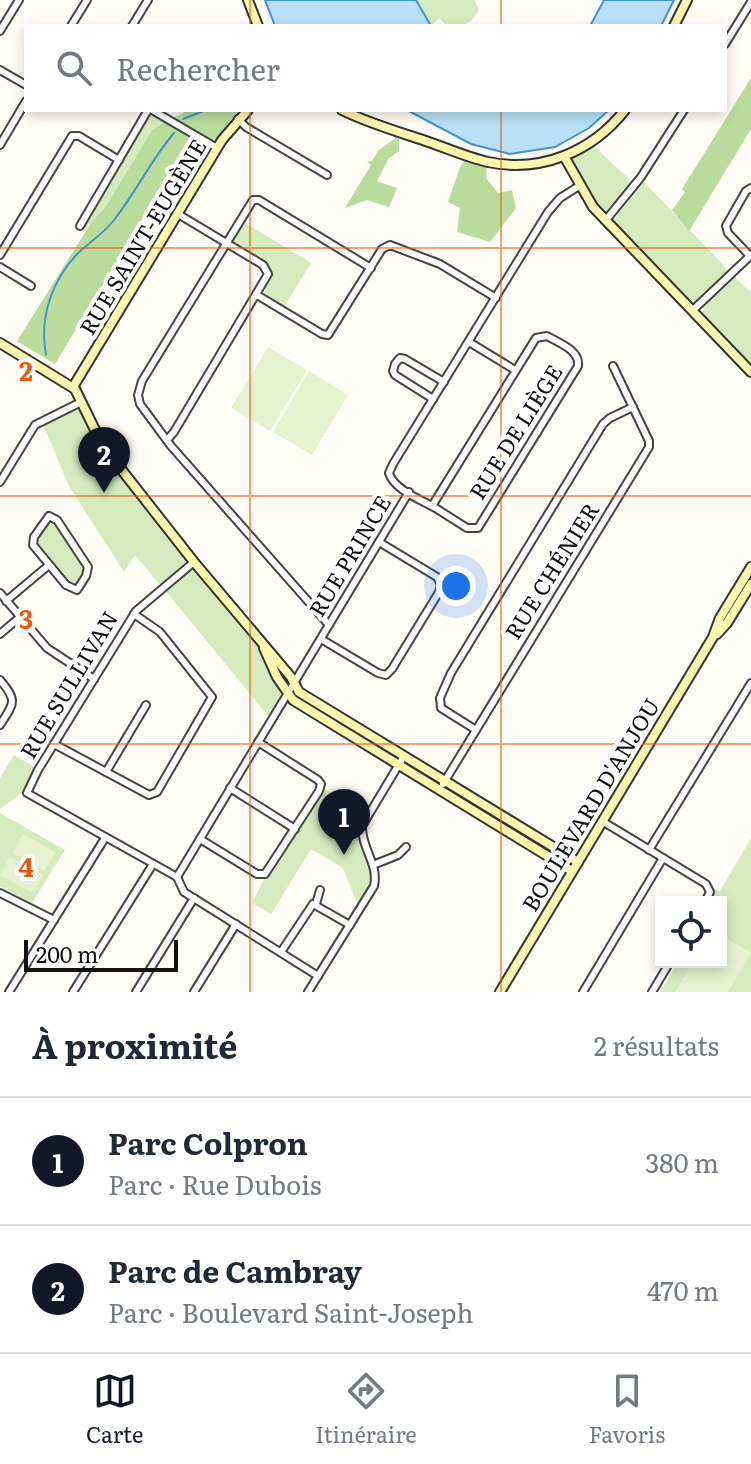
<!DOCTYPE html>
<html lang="fr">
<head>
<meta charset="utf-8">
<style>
	body { margin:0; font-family:Literata,serif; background:#f2f2f3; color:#1f2937 }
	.controls { position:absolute; right:24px; bottom:24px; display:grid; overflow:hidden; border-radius:0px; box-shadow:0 4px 12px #0003 }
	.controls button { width:72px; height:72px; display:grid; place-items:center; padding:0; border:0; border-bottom:2px solid #e0e1e3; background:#fff; color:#1f2937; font:40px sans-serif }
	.scale { position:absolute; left:24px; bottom:20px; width:154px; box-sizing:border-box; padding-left:8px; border:4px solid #111; border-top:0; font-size:22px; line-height:28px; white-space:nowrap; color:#111; -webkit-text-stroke:6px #fff; paint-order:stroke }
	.you { position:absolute; left:456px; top:586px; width:28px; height:28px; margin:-20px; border:6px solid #fff; border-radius:50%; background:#1a73e8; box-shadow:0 0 0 12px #1a73e833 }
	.badge { display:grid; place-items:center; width:52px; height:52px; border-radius:50%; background:#111827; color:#fff; font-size:26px; font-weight:700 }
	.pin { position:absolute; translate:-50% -66px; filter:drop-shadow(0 2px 4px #0008) }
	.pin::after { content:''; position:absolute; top:42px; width:28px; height:24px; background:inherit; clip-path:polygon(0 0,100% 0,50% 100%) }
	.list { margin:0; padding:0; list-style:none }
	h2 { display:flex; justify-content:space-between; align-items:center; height:104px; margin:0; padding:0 32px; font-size:34px }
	h2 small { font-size:26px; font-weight:400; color:#747a83 }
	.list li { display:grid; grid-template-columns:52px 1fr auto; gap:24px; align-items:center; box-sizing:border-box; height:128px; padding:0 32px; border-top:2px solid #e0e1e3 }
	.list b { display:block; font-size:30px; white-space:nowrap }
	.list p { margin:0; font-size:26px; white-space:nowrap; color:#747a83 }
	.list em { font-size:26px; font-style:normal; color:#747a83 }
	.icon { flex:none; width:44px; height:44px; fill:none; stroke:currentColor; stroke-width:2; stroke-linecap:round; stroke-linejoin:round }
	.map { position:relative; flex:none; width:751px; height:992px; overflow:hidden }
	.search { position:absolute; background:#fff; box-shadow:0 4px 12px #0003; left:24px; right:24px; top:24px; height:88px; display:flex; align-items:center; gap:20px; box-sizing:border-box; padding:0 28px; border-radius:0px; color:#747a83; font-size:30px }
	.sheet { height:360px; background:#fff }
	nav { display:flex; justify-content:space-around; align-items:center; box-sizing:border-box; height:112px; border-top:2px solid #e0e1e3; background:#fff; font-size:22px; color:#747a83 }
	nav a { display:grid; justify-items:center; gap:4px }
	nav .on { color:#111827 }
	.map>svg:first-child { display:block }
</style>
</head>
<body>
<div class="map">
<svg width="751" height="992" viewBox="0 0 751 992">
	<rect width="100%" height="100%" fill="#fffdf5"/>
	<g fill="#d5ebbd">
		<path d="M416,0h59l4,10c-9,16 -15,16 -32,16l-8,-8 -8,8z"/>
		<path d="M153,115l14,8 -15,7 -46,76 -21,26 -4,-3 67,-111z"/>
		<path d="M593,145l40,38 -25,30h-5l-13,-15 -19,-35 2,-8z"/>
		<path d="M643,181l86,90 -34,31h-6l-76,-81z"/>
		<path d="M242,221l69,42 -27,44 -19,-12v-6l6,-17 -6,-10 -31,-19v-8z"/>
		<path d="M734,276l15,15 2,-1v78l-50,-53 6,-13z"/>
		<path d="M78,408l29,49 79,103 -2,5 -24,20 -25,-30 -11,17 -55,-86 -26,-62z"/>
		<path d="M50,520l4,1 31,47 -7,16 -4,2 -5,-2 -33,-41z"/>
		<path d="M190,570l6,1 67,81 18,41 -13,23 -103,-126z"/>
		<path d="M14,755l22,13 -13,24 -23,17v-31z"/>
		<path d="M324,788l17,11 3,-4 23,13c-19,34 6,39 5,68 -1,11 -9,21 -14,30l-15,-38 -32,-19 -40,65 -19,-11 13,-26 7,-5z"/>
		<path d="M0,813l65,37 -33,53 -32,-17z"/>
		<path d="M751,838v154h-91l18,-30h43v-60h-13l5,-14 7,3z"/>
	</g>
	<g fill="#b9dc9c">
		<path d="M751,78v51l-62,102 -17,-21 13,-18 -3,-3z"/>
		<path d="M188,110h51l-25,31 -19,-9 -140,232 -38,-23 74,-118 15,-17 46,-76z"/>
		<path d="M397,137l2,2v12l-10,7 -12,23 20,7 -8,19 -22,-7 -22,8 26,-43 -4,-3 5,-1 6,-10z"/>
		<path d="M466,158l21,8 -1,12 12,15 14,-3 4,18 -26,34 -33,-10 3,-24 -12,-6 12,-35z"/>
	</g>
	<g fill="#e6f2cf">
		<path d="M268,347l39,23 -37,61 -39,-23z"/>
		<path d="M309,371l39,24 -36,60 -39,-23z"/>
		<path d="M23,834l32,18 -10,19 -32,-18z"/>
		<path d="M10,857l33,18 -10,18 -33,-18z"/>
		<path d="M721,935l30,18 -23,39h-53l18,-30h28z"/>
	</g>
	<g fill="#b9e0f7" stroke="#3f96cf" stroke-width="2">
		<path d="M265,0h151l15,26h-156z"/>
		<path d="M604,0h70l-13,26h-71z"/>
		<path d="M407,110h202l-20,18 -34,19 -45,7 -39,-10z"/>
	</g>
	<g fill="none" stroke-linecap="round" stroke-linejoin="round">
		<g stroke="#3f96cf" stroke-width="2">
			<path d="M183,119l23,-9"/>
			<path d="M46,355c-7,-38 6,-75 32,-102 12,-11 26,-20 36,-33 22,-28 37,-60 60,-87"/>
		</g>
		<defs>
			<g id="street">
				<path d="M71,26l16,-26"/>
				<path d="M132,26l16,-26"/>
				<path d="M0,31l19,-31"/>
				<path d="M725,44l26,-42"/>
				<path d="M0,70l26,15"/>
				<path d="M152,110l65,38"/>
				<path d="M238,119l8,8 81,48"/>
				<path d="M0,145l26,-44"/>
				<path d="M606,220l35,-43 43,-67"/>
				<path d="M80,226l68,-116"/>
				<path d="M0,255l72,-119h7l40,24"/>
				<path d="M750,256l-22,-23 -2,-7 20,-35 5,-3"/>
				<path d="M0,267l31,19"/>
				<path d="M257,295l65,39 6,1 54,-86 8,-4 50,19 56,34"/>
				<path d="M692,311l59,-56"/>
				<path d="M469,342l46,28"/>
				<path d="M433,399l-38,-24 -2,-4 2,-7 5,-6 5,1 39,23"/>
				<path d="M167,440l7,-8 94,-158 -5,-9 -85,-51"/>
				<path d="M0,482l35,-57 46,-23"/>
				<path d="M432,506l104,-168 11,-2c12,7 33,14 31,30l-100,162h-11l-30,-19c-15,-9 -43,-19 -48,-36l4,-9 155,-252 12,-14 19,-12"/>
				<path d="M49,516l8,4 31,47 -2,9 -9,14 -11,-5 -33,-40 1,-8z"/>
				<path d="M194,562l-58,49 -98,159 -11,23 150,84 7,15 134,84"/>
				<path d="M0,593l47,55 47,31"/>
				<path d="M6,601l43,-36"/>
				<path d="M329,625l-158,-179 -31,-42 -2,-9 4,-14 111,-181h6l112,68"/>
				<path d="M0,634l20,-17"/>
				<path d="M321,639l57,34 8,2 6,-6 47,-77 2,-7 -4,-8 -58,-35"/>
				<path d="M0,680c18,21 14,23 0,45"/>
				<path d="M476,730l-35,-22 -1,-10 11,-25 152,-249 7,-6 23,-11"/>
				<path d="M54,744l95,51 8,-3 55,-95 -52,-65 -26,-18"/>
				<path d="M106,772l40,-67"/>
				<path d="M443,784l206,-337v-6l-36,-75"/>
				<path d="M230,788l65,41"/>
				<path d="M602,821l104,63 4,8 -5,10"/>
				<path d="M200,839l57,35h8l54,-83 2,-7 -3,-4 -60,-38"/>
				<path d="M649,850l102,-167"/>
				<path d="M373,865l25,-10 8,-8"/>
				<path d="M177,877l232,-385"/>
				<path d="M0,893l54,27"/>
				<path d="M316,904l4,-14"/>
				<path d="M281,952l32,-48 37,21"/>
				<path d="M9,992l96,-154"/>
				<path d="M73,992l80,-128"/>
				<path d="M136,992l58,-94"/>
				<path d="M194,992l42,-68"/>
				<path d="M308,992l66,-106c5,-22 -13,-38 -12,-60l42,-70"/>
				<path d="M583,992l80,-134"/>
				<path d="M652,992l18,-30"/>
			</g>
			<g id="secondary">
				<path d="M248,0l10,26"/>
				<path d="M674,26l13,-26"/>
				<path d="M342,110c26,13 54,21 81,30 21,7 43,17 65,22 53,11 104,-10 137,-52"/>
				<path d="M564,156l29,51 158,165"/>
				<path d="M0,343l75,46 23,47 19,28 77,98 97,115 8,15 279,170"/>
				<path d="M73,387l149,-247 26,-30"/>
				<path d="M717,634l10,-11 24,-39"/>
				<path d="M264,648l13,29 16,23 279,171"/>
				<path d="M500,992l213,-355 7,-19 31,-51"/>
			</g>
		</defs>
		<use href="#street" stroke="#444" stroke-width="10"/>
		<use href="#secondary" stroke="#333" stroke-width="12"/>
		<use href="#street" stroke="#fff" stroke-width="6"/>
		<use href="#secondary" stroke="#fff6b0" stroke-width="8"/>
	</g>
	<path fill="none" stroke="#e8590c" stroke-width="2" stroke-opacity="0.55" d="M250,0v26M501,0v26M250,110v882M501,110v882M0,248h751M0,496h751M0,744h751"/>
	<g text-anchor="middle" stroke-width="8" stroke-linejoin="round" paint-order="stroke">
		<g font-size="22" fill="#111" stroke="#fff">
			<text transform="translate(143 237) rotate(-59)" y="8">RUE SAINT-EUGÈNE</text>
			<text transform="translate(516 432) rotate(-58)" y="8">RUE DE LIÈGE</text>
			<text transform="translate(350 556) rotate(-59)" y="8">RUE PRINCE</text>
			<text transform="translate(552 571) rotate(-58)" y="8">RUE CHÉNIER</text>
			<text transform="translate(69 685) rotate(-59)" y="8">RUE SULLIVAN</text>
			<text transform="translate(591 805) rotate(-59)" y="8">BOULEVARD D'ANJOU</text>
		</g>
	</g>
	<g font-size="26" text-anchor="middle" font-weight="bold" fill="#e8590c" stroke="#fff" stroke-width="8" stroke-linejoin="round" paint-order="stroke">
		<text x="26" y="381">2</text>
		<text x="26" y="629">3</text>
		<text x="26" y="877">4</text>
	</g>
</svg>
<div class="controls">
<button><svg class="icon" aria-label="locate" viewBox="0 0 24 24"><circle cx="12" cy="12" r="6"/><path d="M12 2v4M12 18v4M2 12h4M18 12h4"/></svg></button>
</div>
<div class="scale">200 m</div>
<div class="you"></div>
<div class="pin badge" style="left:344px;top:855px">1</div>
<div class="pin badge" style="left:104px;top:493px">2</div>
<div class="search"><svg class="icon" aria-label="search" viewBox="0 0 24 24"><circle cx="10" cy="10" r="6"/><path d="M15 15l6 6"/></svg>Rechercher</div>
</div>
<section class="sheet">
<h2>À proximité<small>2 résultats</small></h2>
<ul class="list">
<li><span class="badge">1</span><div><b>Parc Colpron</b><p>Parc · Rue Dubois</p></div><em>380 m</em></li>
<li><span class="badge">2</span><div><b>Parc de Cambray</b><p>Parc · Boulevard Saint-Joseph</p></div><em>470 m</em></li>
</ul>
</section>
<nav>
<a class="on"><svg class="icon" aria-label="map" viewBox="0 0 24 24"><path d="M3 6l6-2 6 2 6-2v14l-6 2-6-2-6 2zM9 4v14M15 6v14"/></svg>Carte</a>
<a><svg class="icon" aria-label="directions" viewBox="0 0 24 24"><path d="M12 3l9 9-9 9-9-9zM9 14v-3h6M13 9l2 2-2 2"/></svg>Itinéraire</a>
<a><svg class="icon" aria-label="saved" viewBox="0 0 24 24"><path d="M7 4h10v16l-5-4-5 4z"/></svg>Favoris</a>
</nav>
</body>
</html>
